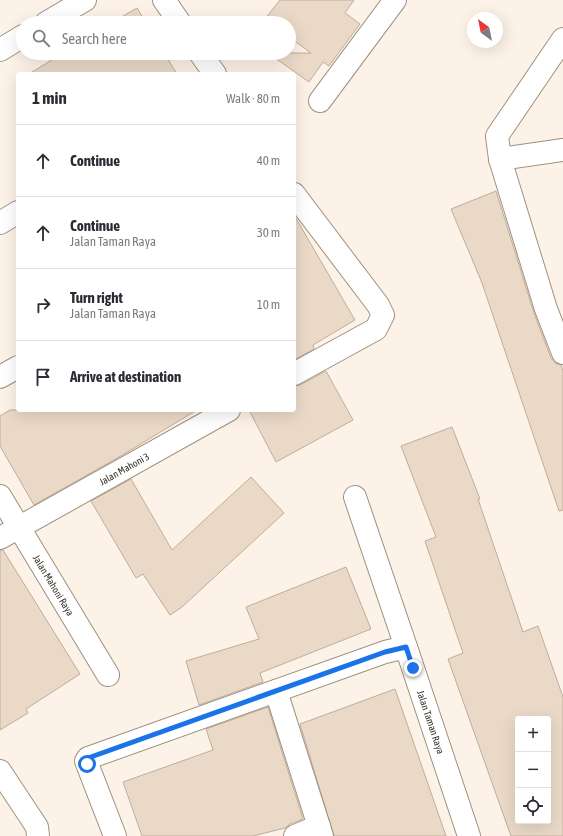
<!DOCTYPE html>
<html lang="en">
<head>
<meta charset="utf-8">
<style>
	body { margin:0; font-family:"Asap Condensed",sans-serif; background:#f7f7f7; color:#2b2b33 }
	.controls { position:absolute; right:12px; bottom:12px; display:grid; overflow:hidden; border-radius:4px; box-shadow:0 4px 16px #0002 }
	.controls button { width:36px; height:36px; display:grid; place-items:center; padding:0; border:0; border-bottom:1px solid #e1e1e2; background:#fff; color:#2b2b33; font:20px sans-serif }
	.compass { position:absolute; left:467px; top:12px; width:36px; height:36px; border-radius:50%; background:#fff; box-shadow:0 4px 16px #0002; rotate:327deg }
	.stop { position:absolute; width:12px; height:12px; margin:-9px; border:3px solid #1a73e8; border-radius:50%; background:#fff }
	.stop.end { background:#1a73e8; border-color:#fff; box-shadow:0 1px 4px #0008 }
	.list { margin:0; padding:0; list-style:none }
	h2 { display:flex; justify-content:space-between; align-items:center; height:52px; margin:0; padding:0 16px; font-size:17px }
	h2 small { font-size:13px; font-weight:400; color:#7c7c81 }
	.list li { display:grid; grid-template-columns:26px 1fr auto; gap:12px; align-items:center; box-sizing:border-box; height:72px; padding:0 16px; border-top:1px solid #e1e1e2 }
	.list b { display:block; font-size:15px; white-space:nowrap }
	.list p { margin:0; font-size:13px; white-space:nowrap; color:#7c7c81 }
	.list em { font-size:13px; font-style:normal; color:#7c7c81 }
	.icon { flex:none; width:22px; height:22px; fill:none; stroke:currentColor; stroke-width:2; stroke-linecap:round; stroke-linejoin:round }
	.map { position:relative; flex:none; width:563px; height:836px; overflow:hidden }
	.search { position:absolute; background:#fff; box-shadow:0 4px 16px #0002; left:16px; top:16px; width:280px; height:44px; display:flex; align-items:center; gap:10px; box-sizing:border-box; padding:0 14px; border-radius:22px; color:#7c7c81; font-size:15px }
	.panel { position:absolute; background:#fff; box-shadow:0 4px 16px #0002; left:16px; top:72px; width:280px; height:340px; border-radius:4px }
	.map>svg:first-child { display:block }
</style>
</head>
<body>
<div class="map">
<svg width="563" height="836" viewBox="0 0 563 836">
	<rect width="100%" height="100%" fill="#fcf2e7"/>
	<g fill="#ead9c7" stroke="#bead9b" fill-rule="evenodd">
		<path d="M280,0h74l-9,13 15,11 -31,42 -6,-4 -14,20 -41,-29h43l-22,-16v-14h-19l-5,-4z"/>
		<path d="M137,8l9,15h-34l6,-4z"/>
		<path d="M63,53h101l13,21h-148z"/>
		<path d="M496,191l38,122 17,45 4,5 6,2 2,6v139l-4,1 -77,-228 -31,-74z"/>
		<path d="M294,215l61,105 -42,25 1,4 -20,11z"/>
		<path d="M326,371l27,49 -77,42 -27,-52h45v-24l6,-1z"/>
		<path d="M10,410h187l-78,47 -85,48 -34,-59v-30z"/>
		<path d="M452,427l28,72h-2l45,133 15,-6 25,71v139h-52l-63,-177 15,-6 -38,-112 11,-4 -35,-91zM518,719h30v102h-30z"/>
		<path d="M251,477l33,36 -102,94 -12,8 -27,-41 -7,4 -45,-77 40,-22 41,71z"/>
		<path d="M0,550h3l77,124 -54,35 2,4 -28,17z"/>
		<path d="M346,567l25,62 -111,44 3,9 -64,23 -13,-44 73,-22 -13,-32z"/>
		<path d="M395,689l51,147h-112l-34,-112z"/>
		<path d="M268,707l35,112 -13,5 -5,4 -32,8h-111l-19,-54 90,-32 -7,-21z"/>
	</g>
	<g fill="none" stroke-linecap="round" stroke-linejoin="round">
		<defs>
			<g id="street">
				<path d="M164,0l16,23"/>
				<path d="M46,23l39,-23"/>
				<path d="M563,39l-66,97 3,23 63,-9"/>
				<path d="M0,50l23,-14"/>
				<path d="M200,53l15,21"/>
				<path d="M320,101l75,-101"/>
				<path d="M500,159l46,150 17,44"/>
				<path d="M294,194l84,111 5,10 -7,14 -82,45"/>
				<path d="M0,223l18,-11"/>
				<path d="M0,377l18,-10"/>
				<path id="s1" d="M0,496l108,179"/>
				<path d="M355,497l51,150"/>
				<path id="s2" d="M0,538l229,-128"/>
				<path d="M276,691l46,145"/>
				<path d="M0,771l37,56 1,9"/>
				<path id="s3" d="M115,836l-29,-75 2,-3 297,-106 21,-5 63,189"/>
				<path d="M295,836l24,-10"/>
			</g>
		</defs>
		<use href="#street" stroke="#a0907f" stroke-width="24"/>
		<use href="#street" stroke="#fff" stroke-width="22"/>
	</g>
	<g fill="none" stroke-linecap="round" stroke-linejoin="round">
		<path stroke="#1a73e8" stroke-width="5" d="M87,764l-1,-2 2,-4 297,-106 21,-5 7,21"/>
	</g>
	<g text-anchor="middle" stroke-width="3" stroke-linejoin="round" paint-order="stroke">
		<g font-size="10" fill="#38322a" stroke="#fcf2e7">
			<text dy="4" stroke="none"><textPath href="#s2" startOffset="142">Jalan Mahoni 3</textPath></text>
			<text dy="4" stroke="none"><textPath href="#s1" startOffset="104">Jalan Mahoni Raya</textPath></text>
			<text dy="4" stroke="none"><textPath href="#s3" startOffset="500">Jalan Taman Raya</textPath></text>
		</g>
	</g>
</svg>
<div class="controls">
<button>+</button>
<button>−</button>
<button><svg class="icon" aria-label="locate" viewBox="0 0 24 24"><circle cx="12" cy="12" r="6"/><path d="M12 2v4M12 18v4M2 12h4M18 12h4"/></svg></button>
</div>
<svg class="compass" viewBox="-18 -18 36 36"><path d="M0-13l5 13h-10z" fill="#e53935"/><path d="M0 13l5-13h-10z" fill="#7c7c81"/></svg>
<div class="stop" style="left:87px;top:764px"></div>
<div class="stop end" style="left:413px;top:668px"></div>
<div class="search"><svg class="icon" aria-label="search" viewBox="0 0 24 24"><circle cx="10" cy="10" r="6"/><path d="M15 15l6 6"/></svg>Search here</div>
<section class="panel">
<h2>1 min<small>Walk · 80 m</small></h2>
<ul class="list">
<li><svg class="icon" aria-label="ahead" viewBox="0 0 24 24"><path d="M12 20V5M6 11l6-6 6 6"/></svg><div><b>Continue</b></div><em>40 m</em></li>
<li><svg class="icon" aria-label="ahead" viewBox="0 0 24 24"><path d="M12 20V5M6 11l6-6 6 6"/></svg><div><b>Continue</b><p>Jalan Taman Raya</p></div><em>30 m</em></li>
<li><svg class="icon" aria-label="right" viewBox="0 0 24 24"><path d="M7 20v-9h11M14 6l5 5-5 5"/></svg><div><b>Turn right</b><p>Jalan Taman Raya</p></div><em>10 m</em></li>
<li><svg class="icon" aria-label="arrive" viewBox="0 0 24 24"><path d="M6 21V4h12l-3 4 3 4H6"/></svg><div><b>Arrive at destination</b></div></li>
</ul>
</section>
</div>
</body>
</html>
